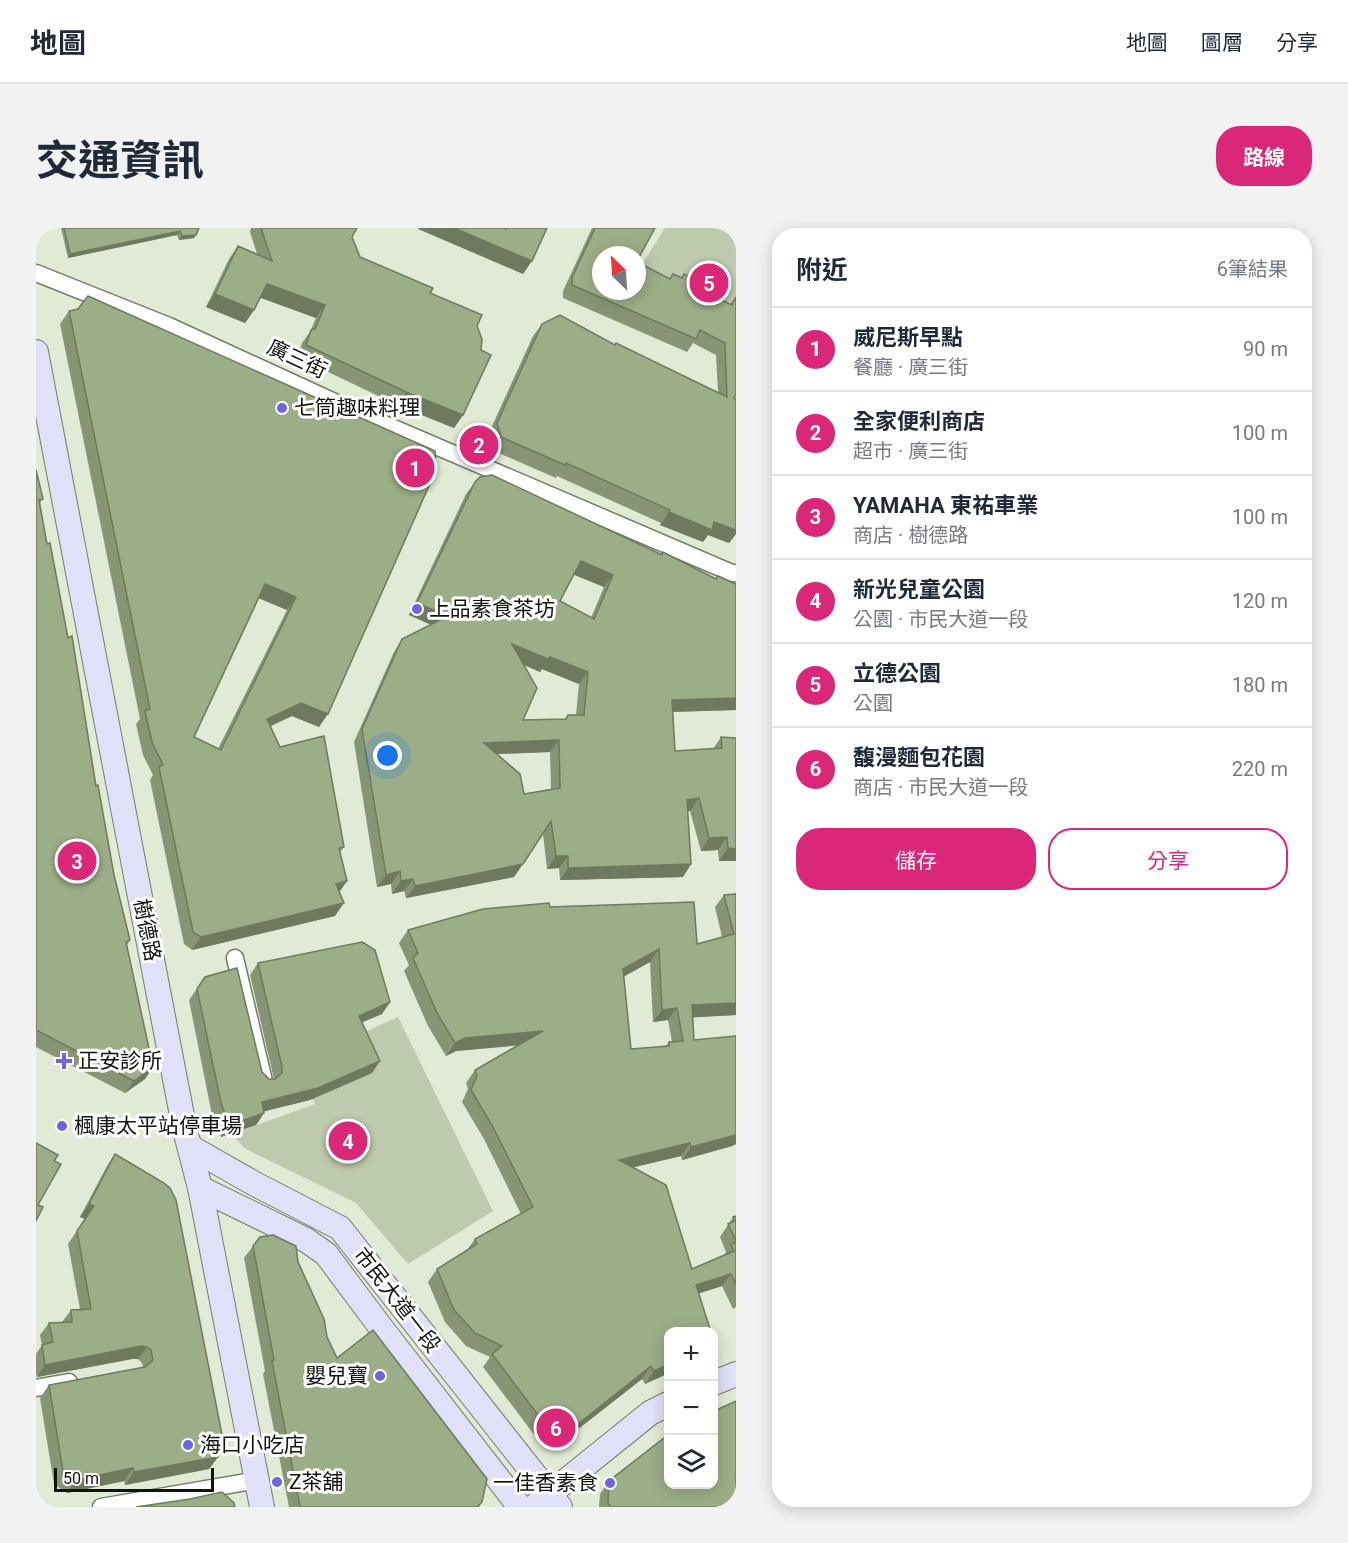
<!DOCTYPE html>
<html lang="zh-TW">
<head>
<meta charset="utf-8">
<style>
	body { margin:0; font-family:Roboto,"Noto Sans TC",sans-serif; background:#f2f2f3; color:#1f2937 }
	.controls { position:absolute; right:18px; bottom:18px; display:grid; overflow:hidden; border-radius:12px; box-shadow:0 3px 15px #0003 }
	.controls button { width:54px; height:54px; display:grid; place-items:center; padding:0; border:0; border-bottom:2px solid #e0e1e3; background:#fff; color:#1f2937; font:30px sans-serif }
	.compass { position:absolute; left:556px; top:18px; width:54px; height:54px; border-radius:50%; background:#fff; box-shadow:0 3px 15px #0003; rotate:335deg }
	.scale { position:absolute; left:18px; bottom:15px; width:160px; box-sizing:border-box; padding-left:6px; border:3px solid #10140c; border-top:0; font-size:16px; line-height:21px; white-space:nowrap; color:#10140c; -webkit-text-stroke:4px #fff; paint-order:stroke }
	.you { position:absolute; left:352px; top:528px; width:21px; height:21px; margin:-15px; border:4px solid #fff; border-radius:50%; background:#1a73e8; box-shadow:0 0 0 9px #1a73e833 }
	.badge { display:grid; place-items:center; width:39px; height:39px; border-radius:50%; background:#db2777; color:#fff; font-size:20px; font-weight:700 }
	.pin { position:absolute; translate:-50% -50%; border:3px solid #fff; box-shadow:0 2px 6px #0006 }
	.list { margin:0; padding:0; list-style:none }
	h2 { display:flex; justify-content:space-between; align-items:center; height:78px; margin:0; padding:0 24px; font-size:26px }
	h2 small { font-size:20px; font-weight:400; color:#747a83 }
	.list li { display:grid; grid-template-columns:39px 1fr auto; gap:18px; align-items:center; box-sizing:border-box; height:84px; padding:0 24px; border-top:2px solid #e0e1e3 }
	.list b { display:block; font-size:22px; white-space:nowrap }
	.list p { margin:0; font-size:20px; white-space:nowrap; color:#747a83 }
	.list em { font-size:20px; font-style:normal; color:#747a83 }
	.actions { display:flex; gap:12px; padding:18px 24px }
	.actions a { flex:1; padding:14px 0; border:2px solid #db2777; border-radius:24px; text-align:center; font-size:21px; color:#db2777 }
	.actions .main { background:#db2777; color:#fff }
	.icon { flex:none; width:33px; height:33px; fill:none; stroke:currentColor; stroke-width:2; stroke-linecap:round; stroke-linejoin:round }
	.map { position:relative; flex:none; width:700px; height:1279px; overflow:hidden; border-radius:24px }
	header { display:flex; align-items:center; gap:36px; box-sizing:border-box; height:84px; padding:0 30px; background:#fff; border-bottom:2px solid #e0e1e3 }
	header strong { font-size:28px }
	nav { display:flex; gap:33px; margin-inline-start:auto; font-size:21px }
	.intro { display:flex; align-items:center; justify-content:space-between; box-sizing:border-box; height:144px; padding:0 36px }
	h1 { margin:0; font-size:42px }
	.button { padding:15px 27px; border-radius:24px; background:#db2777; color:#fff; font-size:21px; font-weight:700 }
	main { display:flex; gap:36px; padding:0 36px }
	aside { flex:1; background:#fff; border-radius:24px; box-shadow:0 3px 15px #0003 }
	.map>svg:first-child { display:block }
</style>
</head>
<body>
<header>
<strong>地圖</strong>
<nav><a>地圖</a><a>圖層</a><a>分享</a></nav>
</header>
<div class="intro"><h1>交通資訊</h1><a class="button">路線</a></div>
<main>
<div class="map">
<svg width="700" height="1279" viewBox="0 0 700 1279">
	<rect width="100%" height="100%" fill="#e0ead4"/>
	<g fill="#bdcaad">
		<path d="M629,0h71v77l-95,-39z"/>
		<path d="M362,789l95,194 -85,53 -52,-61 -112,-55 -12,-14 83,-30 -19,-41z"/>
	</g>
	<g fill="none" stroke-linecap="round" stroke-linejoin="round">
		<defs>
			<g id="street">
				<path d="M0,45l133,53 185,85 378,162h4"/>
				<path d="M199,730l29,123"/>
				<path d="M0,1160l33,-6"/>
				<path d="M65,1279l157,-27"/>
			</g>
			<g id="secondary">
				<path d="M0,124c48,258 99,516 148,774l16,62 62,319"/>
				<path d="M154,919l65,37 85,44 220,279"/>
				<path d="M164,960l106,52 20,14 53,71 141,182"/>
				<path d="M678,1155l22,-9"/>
				<path d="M501,1276l113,-91 18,-9"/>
			</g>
		</defs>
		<use href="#street" stroke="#747d69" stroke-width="19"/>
		<use href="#secondary" stroke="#747d69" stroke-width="26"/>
		<use href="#street" stroke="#fff" stroke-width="16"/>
		<use href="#secondary" stroke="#e0e0f8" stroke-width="24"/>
	</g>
	<g fill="#869674" fill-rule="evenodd">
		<path d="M25,0h138l-5,10 -15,2 -2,-5 -109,23z"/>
		<path d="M215,0h106l-5,9 8,20 70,36 47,33 -14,89 -9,13 -57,-23 -100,-48 5,-14 8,-11 6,-14 -56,-21 -6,13 -9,13 -39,-16 23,-48 9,-13 19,8 -7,-22z"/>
		<path d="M556,0h63l-54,27 102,36 27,13 6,-8v98l-2,4 2,1v135l-7,9 -21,-8 -5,7 -43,-17 1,-2 -104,-47 -1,2 -64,-28 -4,-15 45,-99 9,-12 72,21 104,47 -2,-37 -23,-12 -6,9 -124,-54v-7z"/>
		<path d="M33,83l366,140 -116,276 -27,-11 -22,10 10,21 64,100 -4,5 -1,40 -4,24 -143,34 -8,-6 -34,-164 3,-5 -10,-20 -7,-31 4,-5 -80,-395zM223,370l28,12 -69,139 -24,-12z"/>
		<path d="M0,242l7,29 -4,5 8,40 67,331 16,65 -3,5 26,122 -8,12 -20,14 -89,-46z"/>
		<path d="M439,254l241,97 2,-3 18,134 -63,2 2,39 38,-2 8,-12 15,1v123h-17l-1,-11 -17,1 -11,-40h-3l4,53 -8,13 -123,3 -1,-12 -12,1 -4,-35 -29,43 -108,21 -2,-7 -12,3 -1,-10 -14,3 -23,-145 40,-90 8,-13 29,-14 -22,-10 57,-121zM538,346l30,13 -13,31 -31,-17zM488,437l16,7 2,-3 37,15 -3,31h-8l-3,4 -42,1zM514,524l1,37 -27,5 -27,-40z"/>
		<path d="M700,666v121l-43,2 1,23 42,-4v108l-4,2 -50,14 -1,-4 -48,11 59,102 32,-14 2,-3 -6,-15 13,-20 3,-1v91l-3,2 -11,-23 -23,7 -30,39v41l-24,11 -3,-5 -83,65 -17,1 -59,-78 7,-10 -24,-11 -21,-24 -17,-40 9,-13 30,-19 8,-11 46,-25 -37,-75 -22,-37 6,-13 -2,-6 9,-13 43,-25 -62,6 -10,5 -18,-30 -24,-55 5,-6 -10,-22 9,-13 142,-23 147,37 25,-7 -7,-30 9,-12zM614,734l3,60 15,-2 4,22h-3l-3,4 -35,3 -7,-73z"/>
		<path d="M222,735l132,39 -8,12 -20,8 18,39 -8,12 -62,27 -46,11v2l-8,12 -35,12 -9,-22 -23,-115 16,-23 57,95 7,7h5l-24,-104z"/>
		<path d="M79,926l103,303 -9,12 -84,16 -1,-4 -57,12 -13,-9 -14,-86 9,-13 94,-18 -1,-4 -4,-4h-6l-95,18 -1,-3v-20l6,-9 -2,-10 9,-12 13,-1 9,-12 9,-1 -12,-65 17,-25 -5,-2 27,-51z"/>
		<path d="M217,1018l45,16 29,75 10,21 145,144 -3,5h-190l-26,-133 2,-3 -21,-113z"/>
		<path d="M573,1253l127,26h-137l1,-13z"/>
	</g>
	<g fill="#6d7a5e">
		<path d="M383,0h35l78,33 -9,13 -105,-45z"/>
		<path d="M144,3l-3,4 -109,23 2,-4z"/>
		<path d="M160,7l-2,3 -15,2 3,-4z"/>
		<path d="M231,56l58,21 -9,13 -58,-21z"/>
		<path d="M179,66l39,16 -9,13 -39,-16z"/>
		<path d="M370,164l57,23 -9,13 -57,-23z"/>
		<path d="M633,284l45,10 22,8v4l-7,9 -21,-8 -5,7 -43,-17z"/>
		<path d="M545,333l32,14 -9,12 -32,-13z"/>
		<path d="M229,356l31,13 -9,13 -31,-13z"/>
		<path d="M381,375l31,13 -9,12 -30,-13z"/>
		<path d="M476,416l38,13 38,15 -9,12 -37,-15 -2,3 -36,-16z"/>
		<path d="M700,470v12l-72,2 8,-12z"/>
		<path d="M265,475l27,11 -9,13 -27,-11 -34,16 9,-13z"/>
		<path d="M523,512l-9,12 -75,3 9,-12z"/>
		<path d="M663,570l-9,13 -12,2 9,-13z"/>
		<path d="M691,609l-9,13 -17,1 8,-13z"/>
		<path d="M692,620l8,1v12h-17z"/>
		<path d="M520,628h12l-9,12 -12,1z"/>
		<path d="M487,636l-9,13 -108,21 9,-12z"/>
		<path d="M655,636l-8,13 -123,3 8,-12z"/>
		<path d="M364,643l-9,13 -14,3 9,-12z"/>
		<path d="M377,651l-9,12 -12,3 9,-13z"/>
		<path d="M311,653l-9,13 -2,-10z"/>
		<path d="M308,675l-9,13 -143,34 9,-13z"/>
		<path d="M623,721l-9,13 -36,20 9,-13z"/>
		<path d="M354,774l-8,12 -31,13 8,-11z"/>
		<path d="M700,775v12l-53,3 9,-13z"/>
		<path d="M641,780l-9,12 -15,2 9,-12z"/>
		<path d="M507,803l-9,13 -78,7 -10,5 9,-13 10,-5z"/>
		<path d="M344,833l-8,12 -62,27 -56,14 8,-12z"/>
		<path d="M117,839l-8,12 -20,14 9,-12z"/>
		<path d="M228,885l-8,12 -35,12 8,-12z"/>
		<path d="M700,907v9l-4,2 -50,14 9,-13z"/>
		<path d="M654,915l-9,13 -71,17 9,-13z"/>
		<path d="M53,976l5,2 -9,13 -5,-2z"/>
		<path d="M695,1046l-9,12 -34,11 8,-12z"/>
		<path d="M105,1118l6,1 -9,12h-6l-95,18 8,-12z"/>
		<path d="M633,1136v9l-24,11 9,-13z"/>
		<path d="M615,1138l-9,13 -83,65 -17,1 9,-13z"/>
		<path d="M182,1229l-9,12 -84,16 9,-13z"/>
		<path d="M97,1240l-9,13 -57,12 9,-13z"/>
	</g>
	<g fill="#9cae87" stroke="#6d7a5e" stroke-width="1.5" fill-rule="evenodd">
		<path d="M28,0h135l-3,7 -14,1 -2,-5 -110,23z"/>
		<path d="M225,0h96l-5,9 8,20 73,31 -3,5 52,22 -5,11 5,13 -1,11 10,5 -28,60 -57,-23 -100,-47 5,-15 4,-1 10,-24 -58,-21 -13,26 -39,-16 23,-48 34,15z"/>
		<path d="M418,0h50l2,1v-1h41l-15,33z"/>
		<path d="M559,0h60l-18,33v-6h-36v36h36v-29l33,17 3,-5 9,4 2,-4 21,11 -2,6 29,14 4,-8v97l-2,4 2,1v131l-22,-8 -2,8 -43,-18 1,-2 -104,-47 -1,2 -64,-28 -4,-14 45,-99 18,-9 55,30 1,-2 111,54 -2,-54 -25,-13 -4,9 -124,-54v-7z"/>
		<path d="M52,68l347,155 1,19 -108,244 -27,-11 -34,16 13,28 44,-11 20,111 -5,1 8,33 -11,3 8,19 -143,34 -8,-5 -34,-165 4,-2 -11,-23 -7,-31 5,-2 -81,-398 9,-2zM229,356l31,13 -75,153 -27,-13z"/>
		<path d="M0,242l7,29 -4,1 8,44 3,-1 18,95 4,-2 24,150 2,-1 16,90 16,65 -4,2 27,125 -19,14 -98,-51z"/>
		<path d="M456,247l170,80 1,-3 53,27 2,-3 18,8v114l-64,2 3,51 47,-3 -1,-11 15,1v111l-8,-1 -1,-11 -18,1 -10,-40 -12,2 4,64 -123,4v-12h-12l-5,-35 -28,43 -108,22 -2,-7 -12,2 -1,-10 -14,4 -24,-146 40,-90 46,-23 -31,-13 58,-121 5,-5zM545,333l32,14 -19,44 -34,-18zM476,416l36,15 2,-2 38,15 -4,43h-16l-2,4 -43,1 14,-32zM523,512l1,48 -36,6 -4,-20 -36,-31z"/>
		<path d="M700,666v109l-44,2 2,35 42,-4v99l-45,12 -1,-4 -71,17 47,25 26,84 42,-18 -3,-6 5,-3v42l-5,-10 -35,11 15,47h-42v32l-15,7 -3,-5 -83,66h-17l-59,-78 10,-8 -27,-13 -21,-23 -17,-41 40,-25 -2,-5 58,-32 -40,-80 -22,-37 6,-14 -2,-6 68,-39 -78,7 -10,5 -18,-30 -24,-55 5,-5 -10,-23 75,-21 66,-6 1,4 144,-5 3,42 37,-10 -10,-39zM623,721l3,61 15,-2 6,33 -14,1v4l-38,3 -8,-80z"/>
		<path d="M326,714l13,8 15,52 -31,14 21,45 -62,27 -56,14 2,11 -35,12 -8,-22 -24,-114 8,-12 32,-9 25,104 7,7h6l7,-6v-6l-24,-104z"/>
		<path d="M0,915l22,12 -4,6 7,3 -23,41 5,2 -7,14z"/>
		<path d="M79,926l49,29 6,5 6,12 48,245 -6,12 -84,15 -1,-4 -57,12 -13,-9 -14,-86 96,-18 8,-7 -2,-10 -4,-3 -6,-1 -96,19 -3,-20 11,-3 -4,-19 23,-1 -1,-12 20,-1 -14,-78 17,-25 -5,-2z"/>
		<path d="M700,988v25l-8,-17 7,-3 -2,-4z"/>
		<path d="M237,1007l23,11 2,16 26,57 3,18 10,21 36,-28 114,149 -5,23 -5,5h-177l-28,-146 2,-1 -21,-114 7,-9z"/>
		<path d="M700,1173v106h-125l-3,-4 1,-22 60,-47v51h45v-74z"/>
		<path d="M186,1264l12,11 1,4h-99l54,-8z"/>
	</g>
	<g fill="#6f63de" stroke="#fff" stroke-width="2">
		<circle cx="246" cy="180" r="6"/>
		<circle cx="381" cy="381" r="6"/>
		<path d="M25 824h6v6h6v6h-6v6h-6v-6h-6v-6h6z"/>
		<circle cx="26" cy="898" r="6"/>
		<circle cx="344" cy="1148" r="6"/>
		<circle cx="152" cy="1217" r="6"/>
		<circle cx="241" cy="1254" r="6"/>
		<circle cx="574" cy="1255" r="6"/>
	</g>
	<g text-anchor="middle" stroke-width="6" stroke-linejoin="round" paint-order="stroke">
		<g font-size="21" fill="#10140c" stroke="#fff">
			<text transform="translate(261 131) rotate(25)" y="7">廣三街</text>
			<text transform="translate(111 702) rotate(79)" y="7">樹德路</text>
			<text transform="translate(361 1072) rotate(52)" y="7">市民大道一段</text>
		</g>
		<g font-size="21" fill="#10140c" stroke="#fff" text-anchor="start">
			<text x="258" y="187">七筒趣味料理</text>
			<text x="393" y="388">上品素食茶坊</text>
			<text x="42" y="840">正安診所</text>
			<text x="38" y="905">楓康太平站停車場</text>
			<text x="332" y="1155" text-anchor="end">嬰兒寶</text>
			<text x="164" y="1224">海口小吃店</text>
			<text x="253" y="1261">Z茶舖</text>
			<text x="562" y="1262" text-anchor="end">一佳香素食</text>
		</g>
	</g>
</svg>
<div class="controls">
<button>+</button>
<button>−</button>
<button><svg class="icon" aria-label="layers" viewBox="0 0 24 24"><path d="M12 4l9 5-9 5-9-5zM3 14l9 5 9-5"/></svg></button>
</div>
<svg class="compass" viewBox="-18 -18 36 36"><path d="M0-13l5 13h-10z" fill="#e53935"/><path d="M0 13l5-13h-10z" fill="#747a83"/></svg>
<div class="scale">50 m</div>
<div class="you"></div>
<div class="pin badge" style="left:379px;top:240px">1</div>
<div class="pin badge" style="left:443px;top:217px">2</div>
<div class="pin badge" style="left:41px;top:633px">3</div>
<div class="pin badge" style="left:312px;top:913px">4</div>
<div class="pin badge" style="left:673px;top:55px">5</div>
<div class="pin badge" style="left:520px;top:1200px">6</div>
</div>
<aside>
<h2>附近<small>6筆結果</small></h2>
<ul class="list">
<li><span class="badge">1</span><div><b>威尼斯早點</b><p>餐廳 · 廣三街</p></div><em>90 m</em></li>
<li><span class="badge">2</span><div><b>全家便利商店</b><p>超市 · 廣三街</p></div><em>100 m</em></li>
<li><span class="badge">3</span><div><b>YAMAHA 東祐車業</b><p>商店 · 樹德路</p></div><em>100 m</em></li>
<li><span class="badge">4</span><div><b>新光兒童公園</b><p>公園 · 市民大道一段</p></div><em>120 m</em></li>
<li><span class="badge">5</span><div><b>立德公園</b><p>公園</p></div><em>180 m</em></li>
<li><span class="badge">6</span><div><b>馥漫麵包花園</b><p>商店 · 市民大道一段</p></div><em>220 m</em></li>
</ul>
<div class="actions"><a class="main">儲存</a><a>分享</a></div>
</aside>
</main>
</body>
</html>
